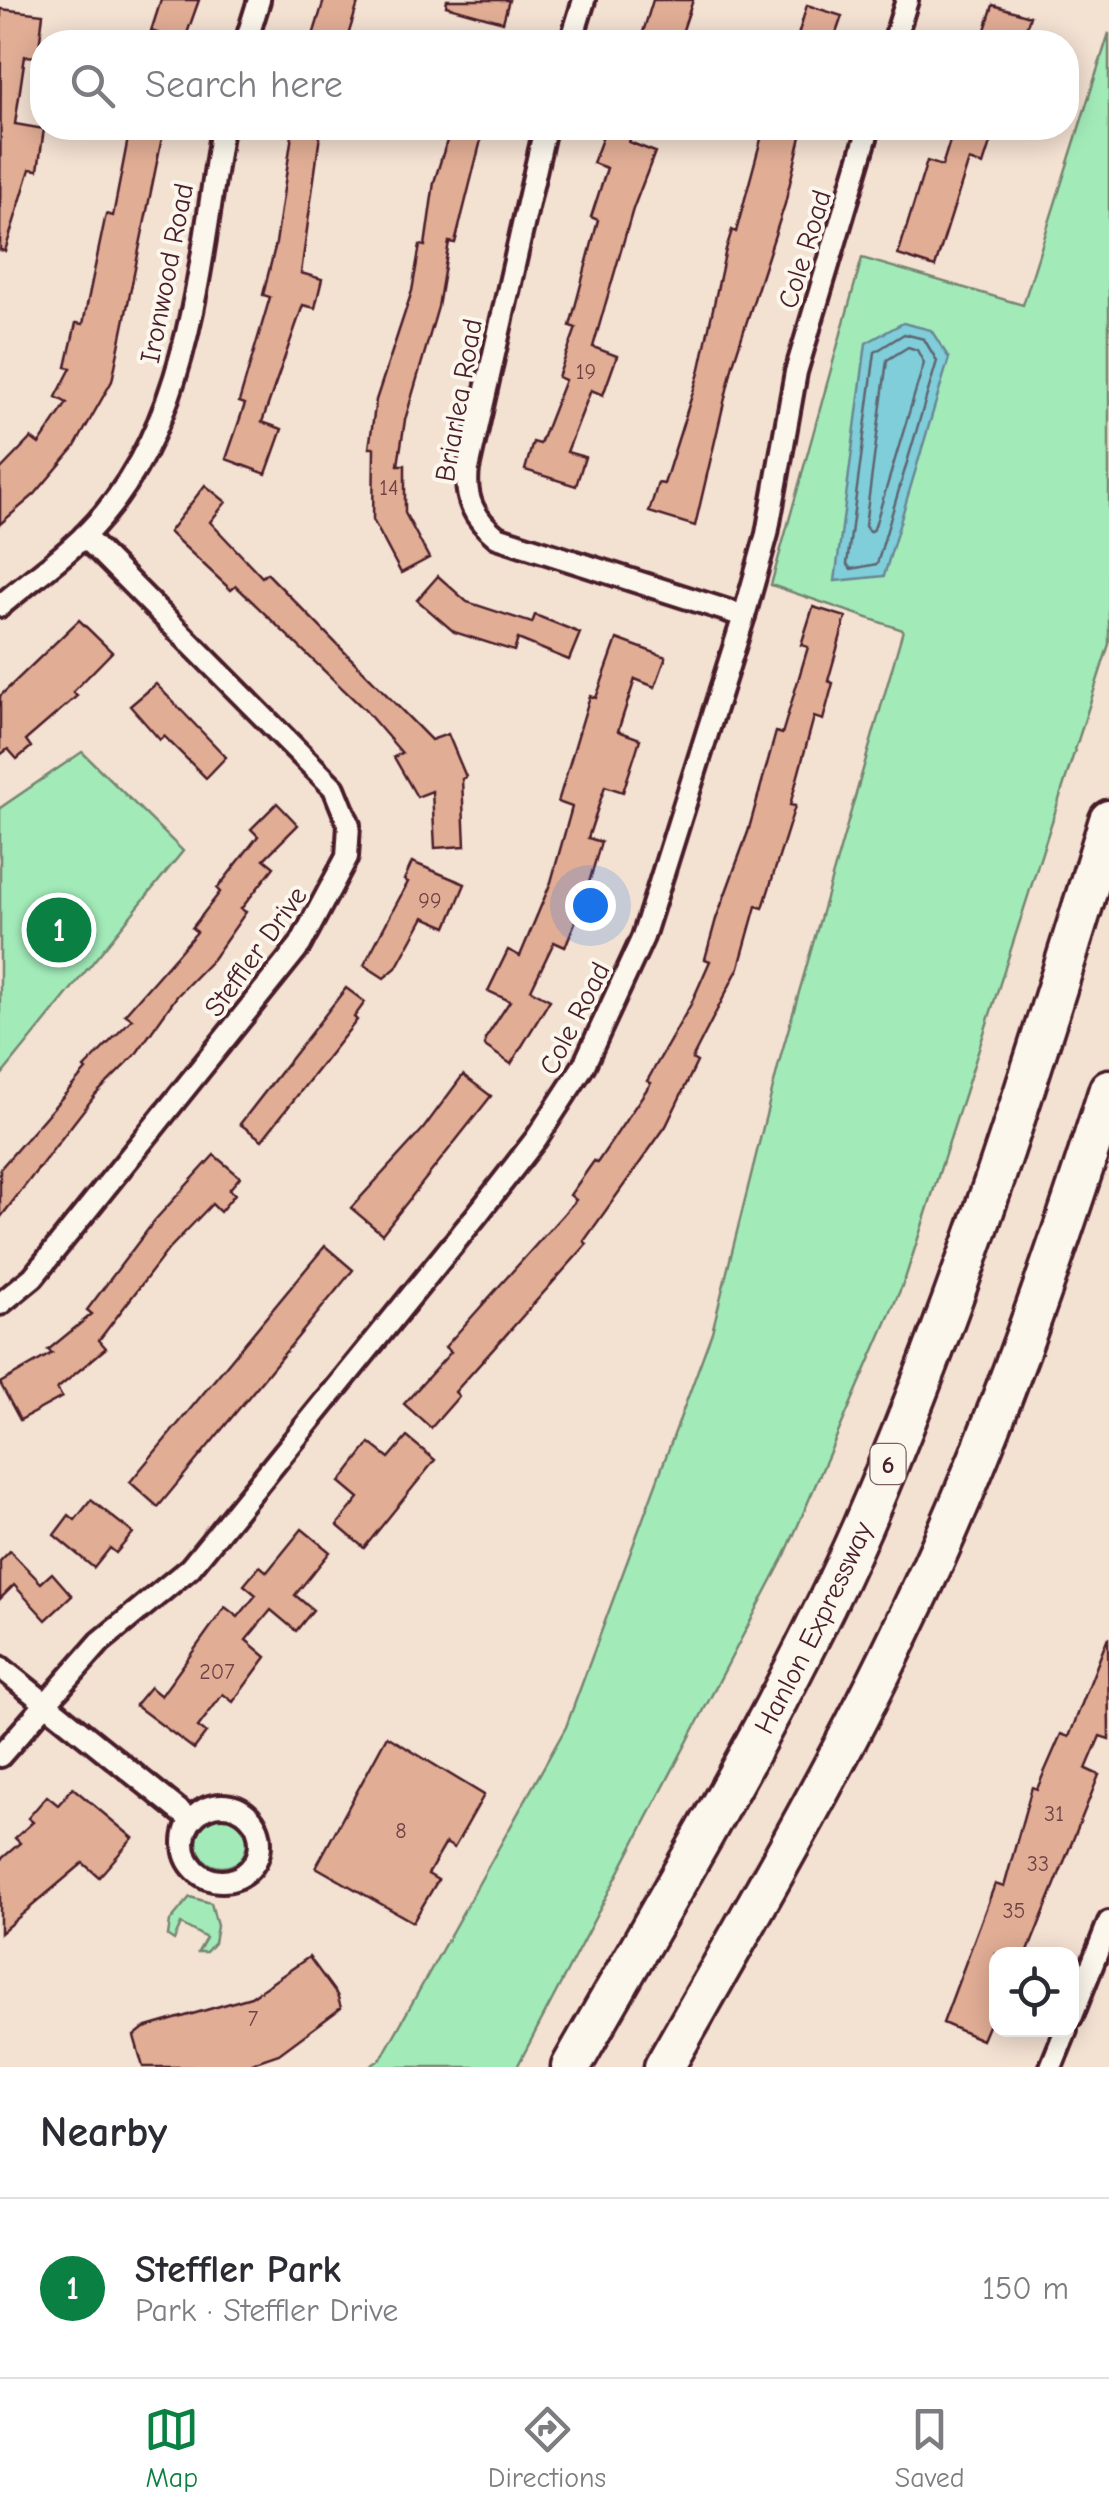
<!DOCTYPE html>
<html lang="en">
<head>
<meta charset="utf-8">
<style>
	body { margin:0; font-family:"Comic Neue",sans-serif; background:#f2f2f3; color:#2b2b33 }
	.controls { position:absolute; right:30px; bottom:30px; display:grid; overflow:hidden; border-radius:20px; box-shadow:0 5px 25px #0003 }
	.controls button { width:90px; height:90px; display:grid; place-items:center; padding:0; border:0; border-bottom:2px solid #e1e1e2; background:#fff; color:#2b2b33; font:50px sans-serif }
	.you { position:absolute; left:590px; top:905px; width:35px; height:35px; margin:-25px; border:8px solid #fff; border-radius:50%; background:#1a73e8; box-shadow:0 0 0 15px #1a73e833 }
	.badge { display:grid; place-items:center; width:65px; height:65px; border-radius:50%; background:#0b8043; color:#fff; font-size:32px; font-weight:700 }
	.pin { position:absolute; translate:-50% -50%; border:5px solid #fff; box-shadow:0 2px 10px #0006 }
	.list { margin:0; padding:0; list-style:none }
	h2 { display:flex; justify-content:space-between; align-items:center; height:130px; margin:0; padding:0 40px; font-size:42px }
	h2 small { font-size:32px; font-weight:400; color:#7c7c81 }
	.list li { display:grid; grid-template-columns:65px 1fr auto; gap:30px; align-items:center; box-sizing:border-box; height:180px; padding:0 40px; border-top:2px solid #e1e1e2 }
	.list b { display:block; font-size:38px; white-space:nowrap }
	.list p { margin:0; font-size:32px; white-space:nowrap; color:#7c7c81 }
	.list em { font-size:32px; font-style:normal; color:#7c7c81 }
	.icon { flex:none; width:55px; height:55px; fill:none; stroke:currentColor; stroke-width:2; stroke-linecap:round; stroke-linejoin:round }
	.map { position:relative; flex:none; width:1109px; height:2067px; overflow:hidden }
	.search { position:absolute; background:#fff; box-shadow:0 5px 25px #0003; left:30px; right:30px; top:30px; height:110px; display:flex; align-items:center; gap:25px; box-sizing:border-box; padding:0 35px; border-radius:40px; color:#7c7c81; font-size:38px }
	.sheet { height:310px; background:#fff }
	nav { display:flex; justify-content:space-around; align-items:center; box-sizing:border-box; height:140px; border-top:2px solid #e1e1e2; background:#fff; font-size:28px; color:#7c7c81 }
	nav a { display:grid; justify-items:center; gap:5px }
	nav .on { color:#0b8043 }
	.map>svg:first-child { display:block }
</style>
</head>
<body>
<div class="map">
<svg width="1109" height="2067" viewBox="0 0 1109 2067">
	<rect width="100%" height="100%" fill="#f3e1d2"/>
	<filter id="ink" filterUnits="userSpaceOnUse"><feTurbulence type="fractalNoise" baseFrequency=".01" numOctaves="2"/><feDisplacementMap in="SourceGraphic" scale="20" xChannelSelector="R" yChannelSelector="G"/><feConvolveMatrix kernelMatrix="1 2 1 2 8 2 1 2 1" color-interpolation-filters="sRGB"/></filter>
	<g filter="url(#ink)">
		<g fill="#a2ebb9" stroke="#768572" stroke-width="2.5">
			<path d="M1109,33v611l-204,635 -120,276 -268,512h-148l12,-8 185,-332 146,-395 69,-277 122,-425 -132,-45 91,-327 161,47z"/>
			<path d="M82,752l101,99 -183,226v-269z"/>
			<circle cx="222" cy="1842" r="25"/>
			<path d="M190,1897l21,6 6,23 -3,17 -8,9h-8l8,-14 -25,-14 -7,16 -6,-4 2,-15z"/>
		</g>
		<path fill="#7fceda" stroke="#6a8894" stroke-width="2.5" d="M903,323l28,7 18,28 -65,218 -49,5 31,-238z"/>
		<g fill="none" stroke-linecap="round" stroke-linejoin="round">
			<g stroke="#5f6571" stroke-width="2.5">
				<path d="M904,334l20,5 13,22 -60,203 -26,5 -4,-5 28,-212z"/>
				<path d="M908,347l9,3 7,13 -50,166 -5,3 -4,-6 22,-166z"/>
			</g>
		</g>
		<g fill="#e1ad95" stroke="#4a1f2b" stroke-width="2.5">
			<path d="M161,0h38l-15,42 -33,-11z"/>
			<path d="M324,0h35l-13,42h-35z"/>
			<path d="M447,0h62l-6,22 -57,-16z"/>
			<path d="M653,0h40l-14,42h-39z"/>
			<path d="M807,5l35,11 -9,26h-37z"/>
			<path d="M993,5l37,11 -8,26h-41z"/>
			<path d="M1,9l42,5 -5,43 -13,-1 -10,68 29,5 -6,41 -8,-1 -25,82 -5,-1z"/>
			<path d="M130,128h34l-52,253 -38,67 -39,46 -35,30v-54l31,-32 8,6 28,-41 -11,-6 15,-29 -5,-1 10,-44 7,1 23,-110 7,2z"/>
			<path d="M293,128h28l-20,145 21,6 -7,29 -12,-3 -41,117 20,7 -16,45 -40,-15 19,-55 -6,-2 31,-105 -7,-2 13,-52z"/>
			<path d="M451,128h33l-29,115 -6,-1 -11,65 -33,113 -7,45h7v48l24,45 -28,15 -28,-53 1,-72h-5l7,-48 36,-109 8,-46 5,1 9,-64z"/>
			<path d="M606,128h29l-6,14 26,10 -22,57 -40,138 24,9 -14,39 -12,-5 -24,62 18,5 -9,29 -51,-16 8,-28 7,2 25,-64 -7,-3 18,-49 -6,-2 28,-106 -7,-3 16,-49 -14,-5z"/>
			<path d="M764,128h39l-18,76 -52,160 -38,162 -46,-14 9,-29 6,1 35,-111 27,-124 6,-19 4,2z"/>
			<path d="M954,128h41l-12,37 -14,-5 -34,107 -37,-12 29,-94 15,5z"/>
			<path d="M205,485l21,17 -16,20 52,55 5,-4 164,167 17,-6 18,43 -4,2 3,67 -30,2 -3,-57 -15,6 -23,-40 8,-4 -38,-44 -128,-123 -5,4 -62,-58z"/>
			<path d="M438,576l29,26 65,21 3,-8 45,18 -11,27 -51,-21 -4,12 -60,-19 -37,-32z"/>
			<path d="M813,607l33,10 -18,64 5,2 -10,37 -9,-3 -24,88 5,1 -32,102 -7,-2 -17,61 -47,92 5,3 -31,64 -82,115 3,3 -132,148 4,4 -28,32 -27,-24 47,-52 -6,-5 131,-147 -6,-5 24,-34 3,2 54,-80 -4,-2 44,-77 19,-43 -5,-2 11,-40 32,-87 28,-100 6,2 26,-87 -7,-2z"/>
			<path d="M79,620l33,32 -39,40 4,4 -51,44 5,7 -14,12 -9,-10 -8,6v-59z"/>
			<path d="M617,639l49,18 -11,30 -20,-8 -17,52 22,8 -4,13 -13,40 -18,-6 -17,52 13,4 -18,61 -18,44 -11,-5 -23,48 19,10 -39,64 -26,-18v-7l25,-38 -22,-10 20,-41 12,6 31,-74 21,-75 -14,-5 32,-106 6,2z"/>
			<path d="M156,684l70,73 -20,21 -42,-42 -4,4 -30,-34z"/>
			<path d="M277,803l21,22 -34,34 10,8 -33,42 5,3 -33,47 -36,37 -41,58 -40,40 -96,124v-49l86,-99 -2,-2 48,-49 -7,-5 72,-82 -5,-4 28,-36 -3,-3 41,-53 -7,-7z"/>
			<path d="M412,862l53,22 -18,43 -23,-10 -28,51 -12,10 -20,-13 44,-83 -4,-2z"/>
			<path d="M346,988l19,14 -11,15 3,3 -95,120 -22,-16z"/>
			<path d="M463,1075l28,21 -109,138 -31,-26 72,-79z"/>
			<path d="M214,1155l26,22 -11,13 6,4 -15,18 -8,-8 -44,46 -69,90 7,8 -49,41 5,8 -42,23 -20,-37 52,-30 -4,-3 44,-36 -5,-4 68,-90z"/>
			<path d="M325,1246l28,24 -195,237 -28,-25z"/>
			<path d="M407,1437l28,23 -71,88 -27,-23 22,-27 -19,-16 30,-39 19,15z"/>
			<path d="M91,1500l42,33 -17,20 -6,-5 -16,20 -40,-33 15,-20 6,5z"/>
			<path d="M302,1529l28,23 -35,43 18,15 -17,21 -25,-21 -25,30 20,17 -33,45 -10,-8 -25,33 8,6 -12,16 -59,-44 15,-18 11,9 64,-89 13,10 18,-22 -12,-10 16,-19 7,6z"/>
			<path d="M10,1551l31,32 11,-10 20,23 -26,24 -32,-35 -14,14v-38z"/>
			<path d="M1108,1637l1,102 -9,-3 -14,33 13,6 -72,179h-31v53l-14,33 -39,-17 52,-139 9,3 28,-100 5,2 24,-55 8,3z"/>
			<path d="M387,1736l97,59 -30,53 -8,-5 -18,31 10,6 -25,42 -97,-55z"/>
			<path d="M73,1788l60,50 -34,39 -16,-14 -83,70v-73l20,-17 -5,-5 18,-16 -5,-4 19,-22 11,9z"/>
			<path d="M309,1957l28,38 4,13 -62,46 -38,13h-98l-9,-31 10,-8 107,-31z"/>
		</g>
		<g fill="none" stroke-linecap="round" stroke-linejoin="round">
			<defs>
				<g id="street">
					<path d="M246,42l13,-42"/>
					<path d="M571,42l13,-42"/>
					<path d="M894,42l13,-42"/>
					<path d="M545,128l-77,341c-4,30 6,49 29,68l247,79"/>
					<path d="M0,606c27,-23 57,-44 82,-68 108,-104 117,-272 140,-410"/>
					<path d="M0,1304l33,-27 267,-332 47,-88 2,-32 -15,-37 -250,-252"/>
					<path d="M0,1667l191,153"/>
					<path d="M0,1756l100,-114 90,-74 286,-352 60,-77 48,-74 59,-128 101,-321 23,-82 29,-162 73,-244"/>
					<circle cx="222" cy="1843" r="38"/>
					<path d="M1072,2016l37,-94"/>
					<path d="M1051,2067l15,-37"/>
				</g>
				<g id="highway">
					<path id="s1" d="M571,2067c100,-177 209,-354 291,-540 100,-230 174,-468 247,-707"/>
					<path d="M664,2067c85,-149 173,-299 246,-454 81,-169 142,-345 199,-524"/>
				</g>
			</defs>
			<use href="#street" stroke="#4a1f2b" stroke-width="28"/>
			<use href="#highway" stroke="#4a1f2b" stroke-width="45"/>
			<use href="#street" stroke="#fbf7ec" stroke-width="20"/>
			<use href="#highway" stroke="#fbf7ec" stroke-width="38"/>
		</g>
	</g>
	<g text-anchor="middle" stroke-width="8" stroke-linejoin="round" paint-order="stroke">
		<g font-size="22" fill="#704246">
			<text x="586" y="379">19</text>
			<text x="389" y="495">14</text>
			<text x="430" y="908">99</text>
			<text x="217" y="1679">207</text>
			<text x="1054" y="1821">31</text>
			<text x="401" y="1838">8</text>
			<text x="1038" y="1871">33</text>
			<text x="1014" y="1918">35</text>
			<text x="253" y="2026">7</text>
		</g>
		<rect fill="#fbf7ec" stroke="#7f6065" stroke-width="2.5" x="870.5" y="1444" width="35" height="40" rx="8"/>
		<g font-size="25" font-weight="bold" fill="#4a1f2b">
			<text x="888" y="1473">6</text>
		</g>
		<g font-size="28" fill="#4a1f2b" stroke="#fbf7ec">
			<text transform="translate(804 249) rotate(-73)" y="10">Cole Road</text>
			<text transform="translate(166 273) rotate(-79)" y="10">Ironwood Road</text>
			<text transform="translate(458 400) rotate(-80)" y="10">Briarlea Road</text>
			<text transform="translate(255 951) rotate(-54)" y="10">Steffler Drive</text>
			<text transform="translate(574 1018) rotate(-63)" y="10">Cole Road</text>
			<text dy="10" stroke="none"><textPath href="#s1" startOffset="502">Hanlon Expressway</textPath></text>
		</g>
	</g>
</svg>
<div class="controls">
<button><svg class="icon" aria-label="locate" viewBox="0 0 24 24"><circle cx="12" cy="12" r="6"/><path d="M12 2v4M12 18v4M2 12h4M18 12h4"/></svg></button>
</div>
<div class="you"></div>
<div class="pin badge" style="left:59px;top:930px">1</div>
<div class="search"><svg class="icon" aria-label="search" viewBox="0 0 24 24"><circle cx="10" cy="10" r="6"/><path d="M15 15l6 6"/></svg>Search here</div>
</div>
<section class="sheet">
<h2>Nearby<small></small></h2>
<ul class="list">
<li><span class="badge">1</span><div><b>Steffler Park</b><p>Park · Steffler Drive</p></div><em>150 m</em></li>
</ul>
</section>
<nav>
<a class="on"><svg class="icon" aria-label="map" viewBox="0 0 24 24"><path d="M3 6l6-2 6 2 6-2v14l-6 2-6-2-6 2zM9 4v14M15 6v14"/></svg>Map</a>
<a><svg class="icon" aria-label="directions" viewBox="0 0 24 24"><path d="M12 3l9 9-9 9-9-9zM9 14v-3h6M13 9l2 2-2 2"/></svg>Directions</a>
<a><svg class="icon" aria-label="saved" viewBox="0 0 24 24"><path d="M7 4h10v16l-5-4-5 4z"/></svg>Saved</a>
</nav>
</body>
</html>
